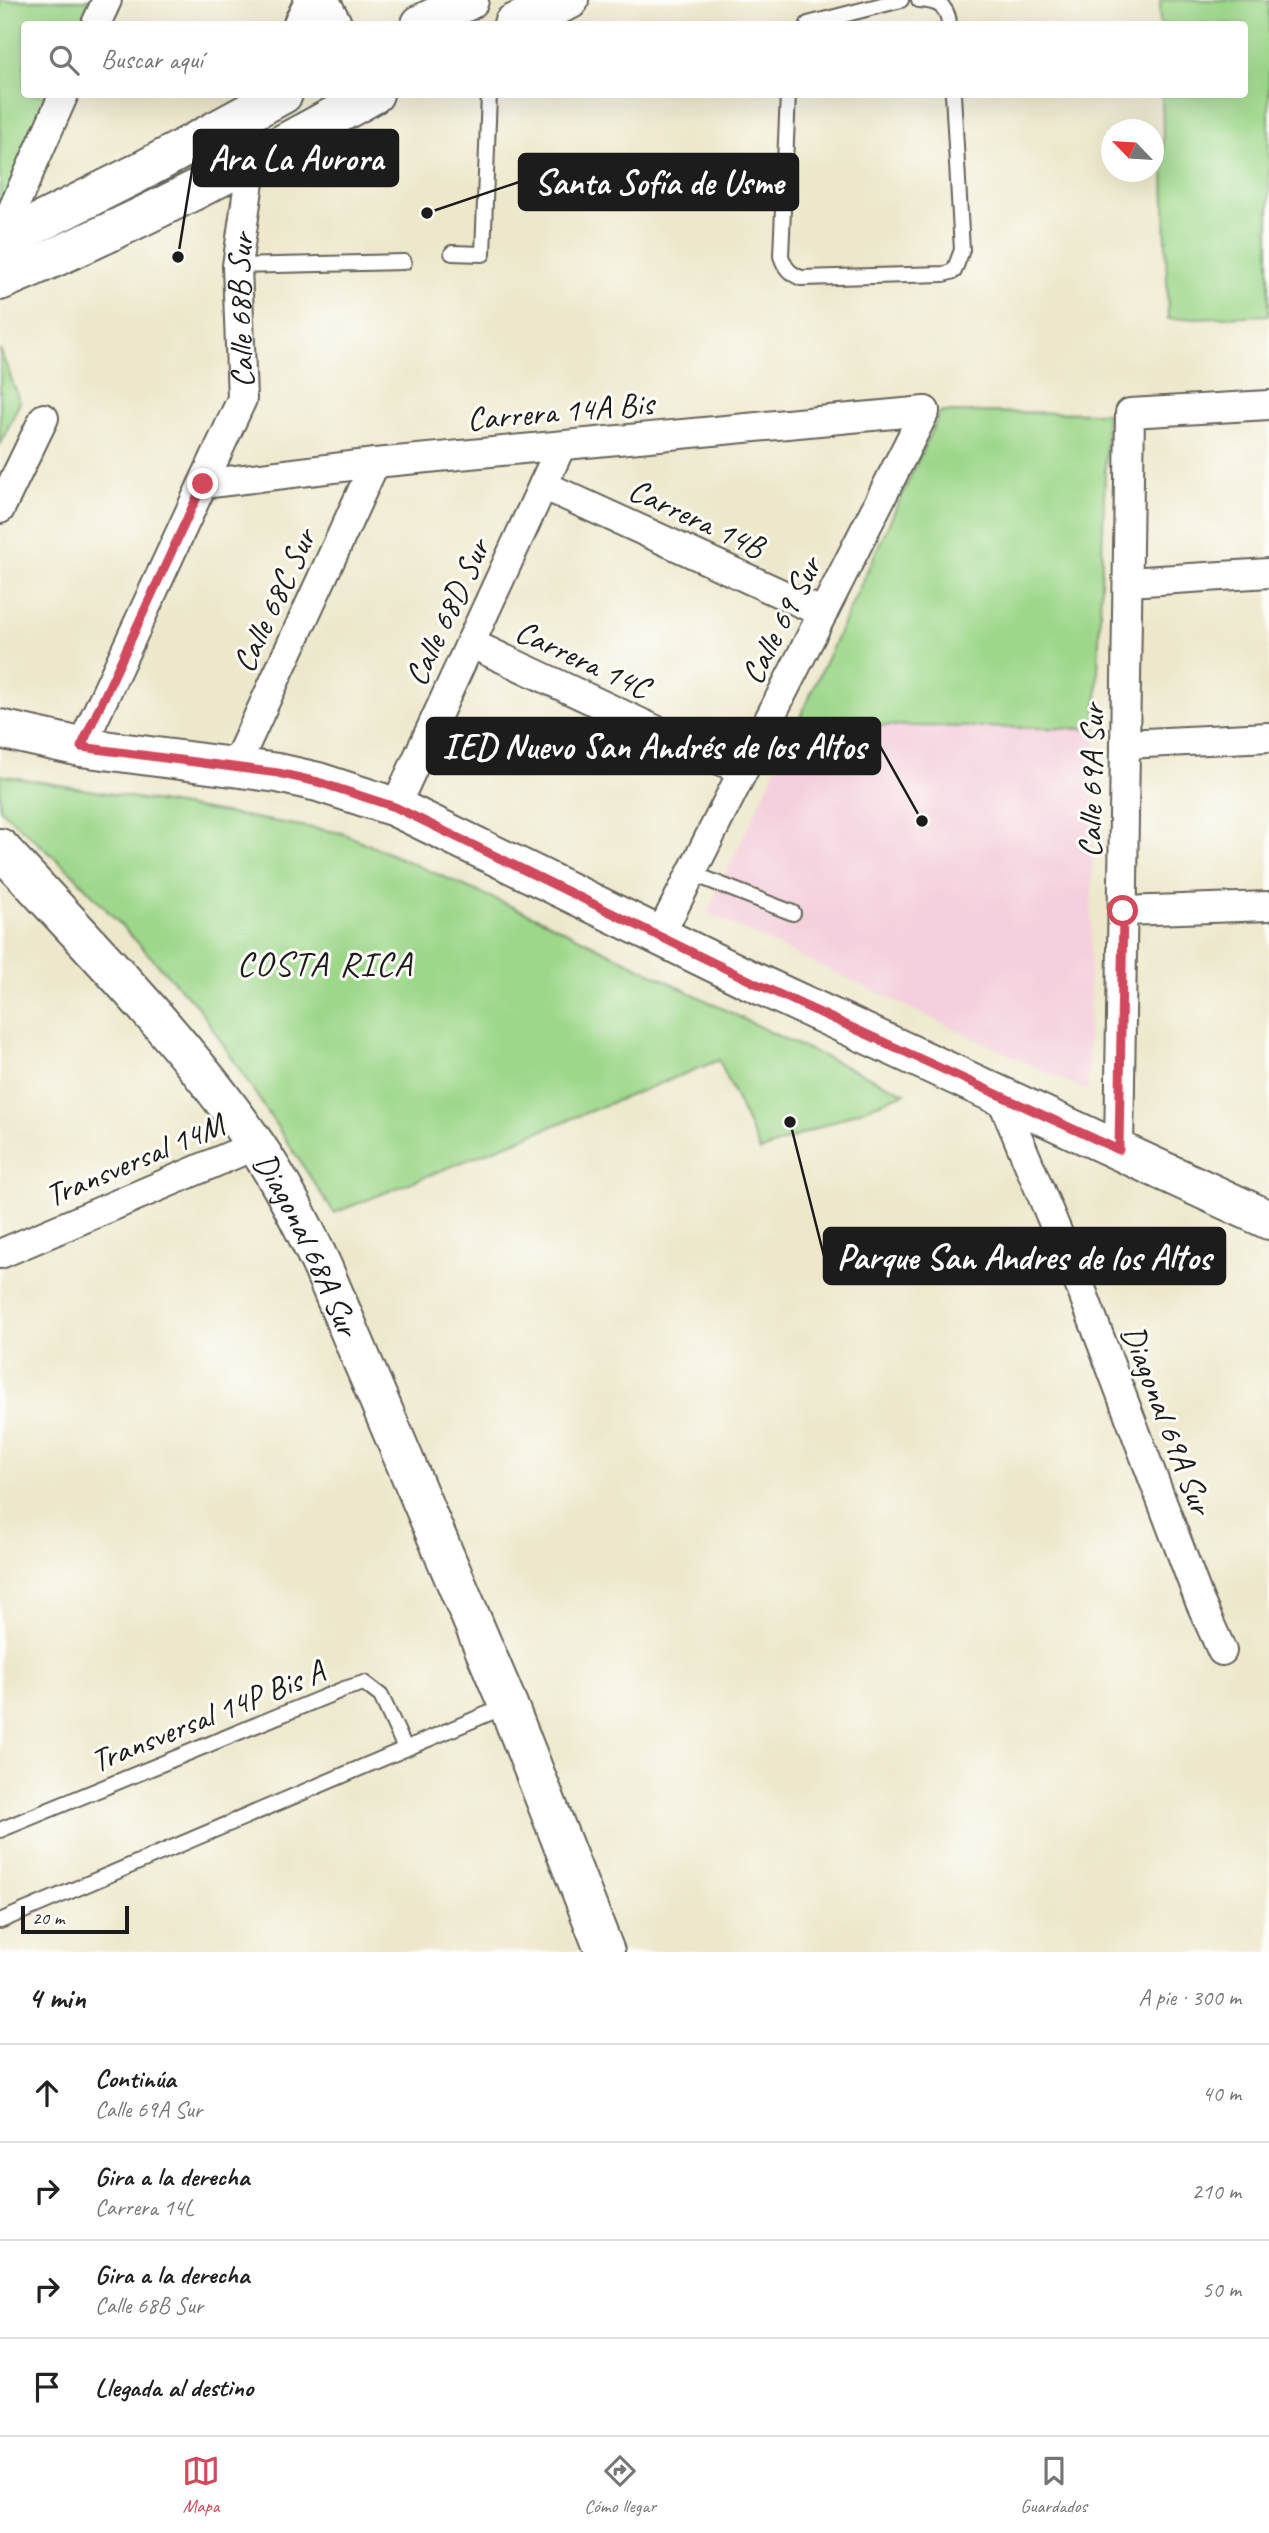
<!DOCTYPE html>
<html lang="es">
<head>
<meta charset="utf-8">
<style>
	body { margin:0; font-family:Caveat,sans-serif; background:#f6f6f6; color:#222 }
	.compass { position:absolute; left:1101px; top:119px; width:63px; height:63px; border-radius:50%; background:#fff; box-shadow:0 7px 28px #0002; rotate:295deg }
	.scale { position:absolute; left:21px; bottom:18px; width:108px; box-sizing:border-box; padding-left:7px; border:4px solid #1c1c1c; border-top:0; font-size:19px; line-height:24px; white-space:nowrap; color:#1c1c1c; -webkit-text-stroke:5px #fdfcf7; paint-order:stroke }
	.stop { position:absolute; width:21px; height:21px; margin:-16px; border:5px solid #d1495b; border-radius:50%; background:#fff }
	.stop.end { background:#d1495b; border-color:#fff; box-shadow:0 2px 7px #0008 }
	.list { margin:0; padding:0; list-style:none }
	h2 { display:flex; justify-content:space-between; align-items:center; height:91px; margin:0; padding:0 28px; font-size:30px }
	h2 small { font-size:23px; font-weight:400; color:#767676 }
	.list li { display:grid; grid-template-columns:46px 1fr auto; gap:21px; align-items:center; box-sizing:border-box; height:98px; padding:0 28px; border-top:2px solid #e0e0e0 }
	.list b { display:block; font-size:26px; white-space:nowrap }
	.list p { margin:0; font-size:23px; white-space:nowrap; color:#767676 }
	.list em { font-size:23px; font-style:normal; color:#767676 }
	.icon { flex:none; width:38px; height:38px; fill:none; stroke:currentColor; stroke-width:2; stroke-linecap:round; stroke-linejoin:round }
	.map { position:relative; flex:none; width:1269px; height:1952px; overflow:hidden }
	.search { position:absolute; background:#fff; box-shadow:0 7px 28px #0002; left:21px; right:21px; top:21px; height:77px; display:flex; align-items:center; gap:18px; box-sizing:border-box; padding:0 24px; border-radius:7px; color:#767676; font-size:26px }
	.sheet { height:483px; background:#fff }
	nav { display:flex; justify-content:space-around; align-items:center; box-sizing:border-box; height:98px; border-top:2px solid #e0e0e0; background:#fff; font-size:19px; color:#767676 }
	nav a { display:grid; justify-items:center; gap:4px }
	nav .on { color:#d1495b }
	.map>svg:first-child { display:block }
</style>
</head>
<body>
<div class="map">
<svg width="1269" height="1952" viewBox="0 0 1269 1952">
	<rect width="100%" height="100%" fill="#fdfcf7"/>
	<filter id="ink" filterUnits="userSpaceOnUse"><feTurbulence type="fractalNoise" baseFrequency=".0143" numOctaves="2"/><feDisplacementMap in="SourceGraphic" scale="14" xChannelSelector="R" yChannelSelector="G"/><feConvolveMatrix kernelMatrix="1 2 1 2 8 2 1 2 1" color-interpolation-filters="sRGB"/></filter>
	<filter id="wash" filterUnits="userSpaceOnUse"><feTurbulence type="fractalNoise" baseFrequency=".00686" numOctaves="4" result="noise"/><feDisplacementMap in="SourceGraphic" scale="28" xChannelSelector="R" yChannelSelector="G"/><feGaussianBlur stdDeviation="1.57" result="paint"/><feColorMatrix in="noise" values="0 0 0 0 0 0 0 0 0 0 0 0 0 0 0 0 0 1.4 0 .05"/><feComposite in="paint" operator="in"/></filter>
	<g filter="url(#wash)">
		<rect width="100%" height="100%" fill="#ede8cc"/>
		<path fill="#f4cfdd" d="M797,724l299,5 -9,362 -380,-178z"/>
		<g fill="#9dd78a" stroke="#5c7a53" stroke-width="2">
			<path d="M0,0h107l-11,24h-72v70l40,1 -64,109z"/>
			<path d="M1160,0h109v315l-101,4 -6,-224 82,-1v-70h-84z"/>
			<path d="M0,349l20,53 -20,43z"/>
			<path d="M940,412l167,1 -11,316 -299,-5z"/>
			<path d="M0,775l342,58 199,86 239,118 125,56 -145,58 -41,-91 -385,153 -135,-205 -126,-134 -73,-65z"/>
		</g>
	</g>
	<g filter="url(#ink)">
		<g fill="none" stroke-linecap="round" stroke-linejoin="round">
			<defs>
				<g id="lane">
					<path d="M919,0c17,1 29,5 30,24"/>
					<path d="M808,24l93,-24"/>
					<path d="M788,94l-7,162c4,12 8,17 20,22l143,-4 10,-3 8,-21 -9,-156"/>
					<path d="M452,253l31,1 6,-160"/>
					<path d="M237,266l167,-4"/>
					<path d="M691,873l102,40"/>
					<path d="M0,1830l344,-141 20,-6 17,13 24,52"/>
					<path d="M0,1921l506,-215"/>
				</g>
				<g id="street">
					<path d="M96,24l11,-24"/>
					<path d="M0,238l64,-144"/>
					<path d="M203,484l172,-21 550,-52"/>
					<path d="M543,485l280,128"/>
					<path d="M0,509l44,-91"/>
					<path d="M1128,582l141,-9"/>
					<path d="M470,643l273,128"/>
					<path d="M1125,744l144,-7"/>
					<path id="s1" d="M81,747l161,-348 -5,-133 15,-105"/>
					<path d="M235,767l140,-304"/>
					<path d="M395,807l166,-361"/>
					<path d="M1123,911l146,-5"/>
					<path d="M660,935l265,-524"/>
					<path d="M1000,1095l82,196 118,311 22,49"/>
					<path d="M1119,1150l11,-737 139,-8"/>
					<path d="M0,1254l256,-109"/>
				</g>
				<g id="secondary">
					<path d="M303,24l12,-24"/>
					<path d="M0,729l81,18 197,26 40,9 77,25 361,176 513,237"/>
					<path id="s2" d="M0,848c88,96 181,189 255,296 26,37 47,80 67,122l186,439 97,247"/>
				</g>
				<g id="primary">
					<path d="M319,0l13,24"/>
					<path d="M421,24l48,-24"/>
					<path d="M513,24l56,-24"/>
					<path d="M0,242l136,-68 147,-80"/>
					<path d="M0,281c129,-54 252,-119 374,-187"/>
				</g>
			</defs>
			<use href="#lane" stroke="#65635a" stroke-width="18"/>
			<use href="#street" stroke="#65635a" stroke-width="32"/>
			<use href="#secondary" stroke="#65635a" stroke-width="42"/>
			<use href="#primary" stroke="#65635a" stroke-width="42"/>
			<use href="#lane" stroke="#fff" stroke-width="14"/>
			<use href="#street" stroke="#fff" stroke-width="28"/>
			<use href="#secondary" stroke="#fff" stroke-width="38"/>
			<use href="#primary" stroke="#fff" stroke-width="38"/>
		</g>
	</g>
	<g fill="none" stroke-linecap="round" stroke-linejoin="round" filter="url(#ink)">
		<path stroke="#d1495b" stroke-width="9" d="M203,484l-122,263 197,26 40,9 77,25 360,176 364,167 4,-239"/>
	</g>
	<g text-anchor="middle" stroke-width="6" stroke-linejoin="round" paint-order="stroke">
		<g font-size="33" fill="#1c1c1c" stroke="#fdfcf7">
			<text dy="12" stroke="none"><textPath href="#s1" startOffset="472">Calle 68B Sur</textPath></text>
			<text transform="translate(560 410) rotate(-5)" y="12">Carrera 14A Bis</text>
			<text transform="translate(697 517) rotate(25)" y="12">Carrera 14B</text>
			<text transform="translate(273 600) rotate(-65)" y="12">Calle 68C Sur</text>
			<text transform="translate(446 612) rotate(-65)" y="12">Calle 68D Sur</text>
			<text transform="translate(780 620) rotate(-63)" y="12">Calle 69 Sur</text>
			<text transform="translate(583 658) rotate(25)" y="12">Carrera 14C</text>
			<text transform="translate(1090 781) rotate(-89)" y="12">Calle 69A Sur</text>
			<text transform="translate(134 1159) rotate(-23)" y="12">Transversal 14M</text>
			<text dy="12" stroke="none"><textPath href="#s2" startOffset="504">Diagonal 68A Sur</textPath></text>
			<text transform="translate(1168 1419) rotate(69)" y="12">Diagonal 69A Sur</text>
			<text transform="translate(207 1715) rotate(-22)" y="12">Transversal 14P Bis A</text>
		</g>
		<g font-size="35" letter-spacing="2" fill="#1c1c1c" stroke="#fdfcf7">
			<text x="325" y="975">COSTA RICA</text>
		</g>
	</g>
	<path fill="none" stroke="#1c1c1c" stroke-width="2.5" d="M178 257L194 158M427 213L519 182M922 821L880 746M790 1122L824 1256"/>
	<g fill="#1c1c1c" stroke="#fdfcf7" stroke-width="2.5">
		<circle cx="178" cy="257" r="7"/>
		<circle cx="427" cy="213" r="7"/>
		<circle cx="922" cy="821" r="7"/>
		<circle cx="790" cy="1122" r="7"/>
	</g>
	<g fill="#1c1c1c" stroke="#1c1c1c" stroke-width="2.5">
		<rect x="194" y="130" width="204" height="56" rx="7"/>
		<rect x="519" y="154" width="279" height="56" rx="7"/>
		<rect x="427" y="718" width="453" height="56" rx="7"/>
		<rect x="824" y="1228" width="401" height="56" rx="7"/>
	</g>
	<g font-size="35" text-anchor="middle" font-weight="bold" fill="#fff">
		<text x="296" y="170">Ara La Aurora</text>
		<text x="659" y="194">Santa Sofía de Usme</text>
		<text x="654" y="758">IED Nuevo San Andrés de los Altos</text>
		<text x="1024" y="1269">Parque San Andres de los Altos</text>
	</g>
</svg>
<svg class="compass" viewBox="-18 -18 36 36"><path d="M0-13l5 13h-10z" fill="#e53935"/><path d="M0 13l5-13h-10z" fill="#767676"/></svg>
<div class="scale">20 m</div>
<div class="stop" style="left:1123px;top:911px"></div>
<div class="stop end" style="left:203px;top:484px"></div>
<div class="search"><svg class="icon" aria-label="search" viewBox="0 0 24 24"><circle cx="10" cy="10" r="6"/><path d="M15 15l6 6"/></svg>Buscar aquí</div>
</div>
<section class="sheet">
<h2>4 min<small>A pie · 300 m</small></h2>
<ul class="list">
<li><svg class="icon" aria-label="ahead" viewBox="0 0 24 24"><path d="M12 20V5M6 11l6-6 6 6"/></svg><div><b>Continúa</b><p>Calle 69A Sur</p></div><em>40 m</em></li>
<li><svg class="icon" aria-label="right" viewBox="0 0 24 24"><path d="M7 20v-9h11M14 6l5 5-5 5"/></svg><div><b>Gira a la derecha</b><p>Carrera 14L</p></div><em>210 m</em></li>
<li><svg class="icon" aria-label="right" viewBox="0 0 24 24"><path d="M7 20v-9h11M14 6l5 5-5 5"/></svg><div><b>Gira a la derecha</b><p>Calle 68B Sur</p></div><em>50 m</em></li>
<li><svg class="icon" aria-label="arrive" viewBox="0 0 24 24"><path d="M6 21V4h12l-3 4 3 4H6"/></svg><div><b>Llegada al destino</b></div></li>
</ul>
</section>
<nav>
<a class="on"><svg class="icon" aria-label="map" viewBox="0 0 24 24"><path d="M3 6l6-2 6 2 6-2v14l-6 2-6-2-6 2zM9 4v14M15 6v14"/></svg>Mapa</a>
<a><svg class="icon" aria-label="directions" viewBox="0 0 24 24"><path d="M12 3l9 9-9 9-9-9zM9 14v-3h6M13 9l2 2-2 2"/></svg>Cómo llegar</a>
<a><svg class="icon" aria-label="saved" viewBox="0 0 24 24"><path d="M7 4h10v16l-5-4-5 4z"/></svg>Guardados</a>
</nav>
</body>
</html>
